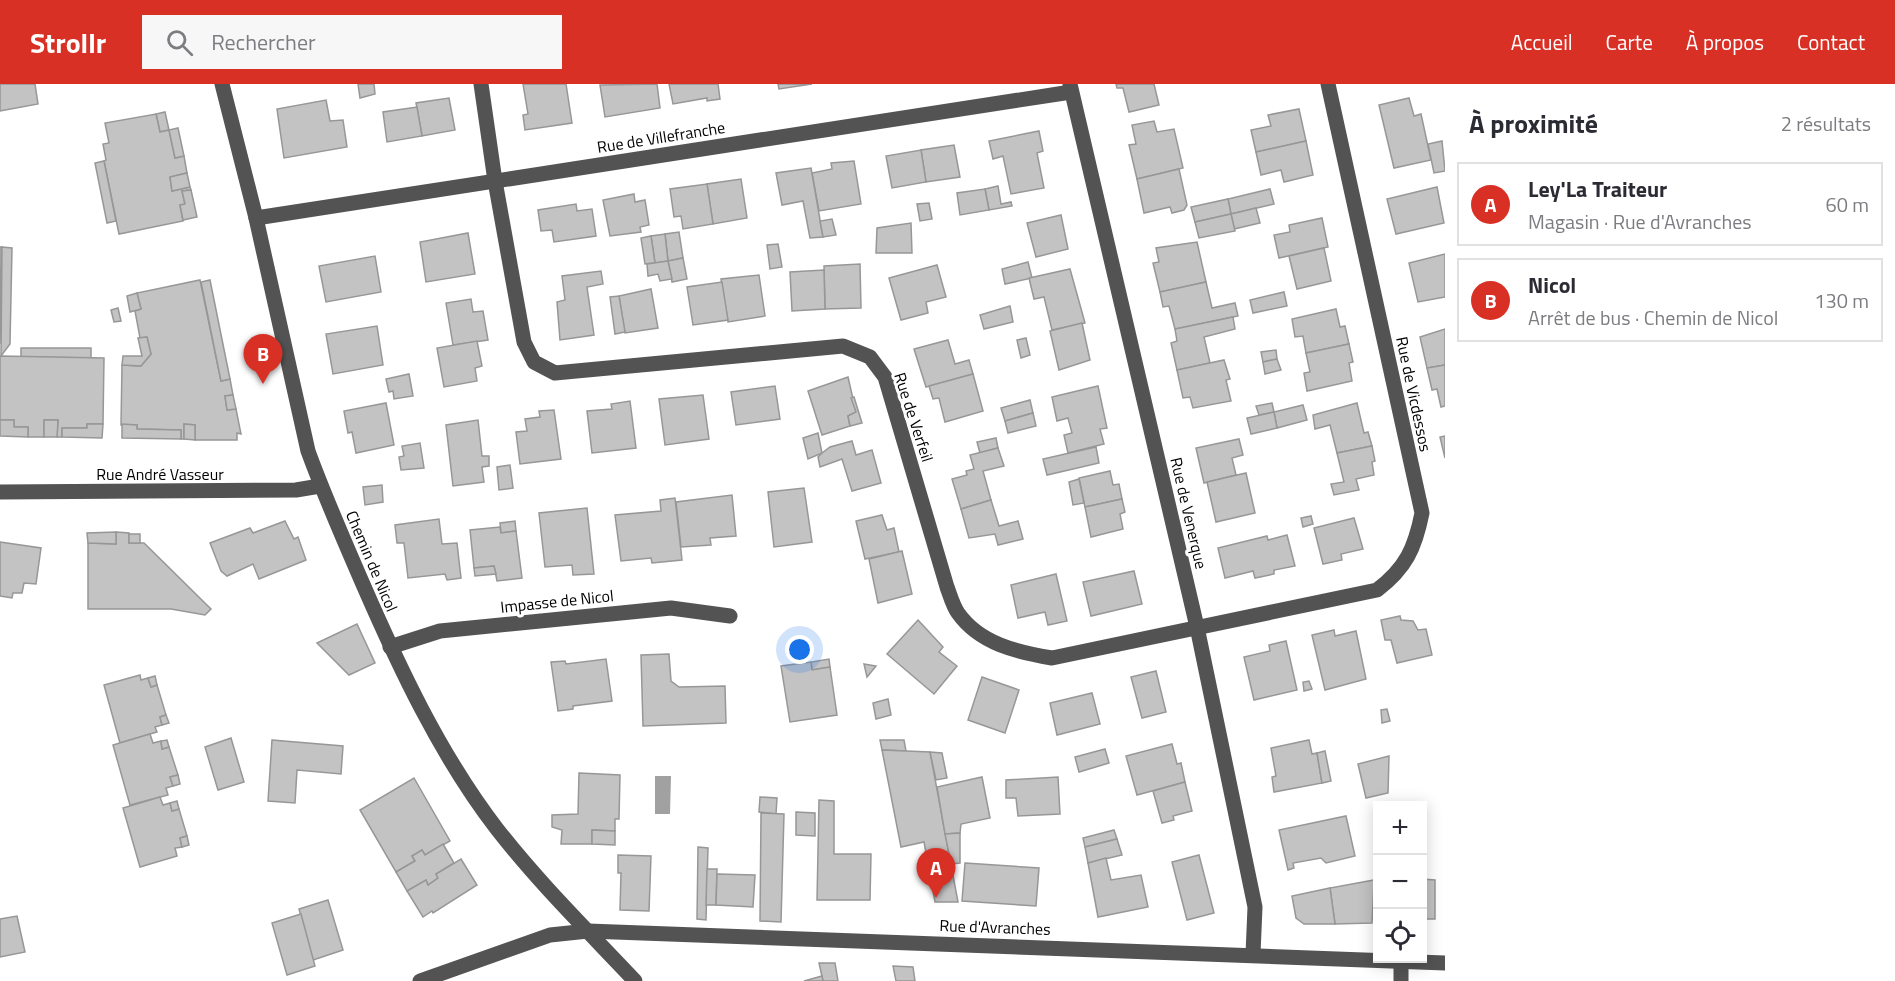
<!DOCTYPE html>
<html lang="fr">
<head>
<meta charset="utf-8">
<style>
	body { margin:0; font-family:"Titillium Web",sans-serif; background:#f7f7f7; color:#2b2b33 }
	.controls { position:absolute; right:18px; bottom:18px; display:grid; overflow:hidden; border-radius:0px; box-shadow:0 3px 15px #0003 }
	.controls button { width:54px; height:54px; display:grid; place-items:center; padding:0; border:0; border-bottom:2px solid #e1e1e2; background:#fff; color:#2b2b33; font:30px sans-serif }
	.you { position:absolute; left:800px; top:566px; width:21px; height:21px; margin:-15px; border:4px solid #fff; border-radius:50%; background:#1a73e8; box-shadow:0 0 0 9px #1a73e833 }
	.badge { display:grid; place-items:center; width:39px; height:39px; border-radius:50%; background:#d93025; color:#fff; font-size:20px; font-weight:700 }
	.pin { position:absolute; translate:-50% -50px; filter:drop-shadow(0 2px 3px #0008) }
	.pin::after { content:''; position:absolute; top:32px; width:21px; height:18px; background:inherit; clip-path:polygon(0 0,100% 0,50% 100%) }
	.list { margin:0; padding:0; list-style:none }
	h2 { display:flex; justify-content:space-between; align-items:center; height:78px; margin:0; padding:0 24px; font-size:26px }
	h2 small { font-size:20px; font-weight:400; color:#7c7c81 }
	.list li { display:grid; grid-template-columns:39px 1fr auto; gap:18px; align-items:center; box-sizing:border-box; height:84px; margin:0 12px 12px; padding:0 12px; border:2px solid #e1e1e2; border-radius:0px }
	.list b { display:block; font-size:22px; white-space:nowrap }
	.list p { margin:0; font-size:20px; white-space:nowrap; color:#7c7c81 }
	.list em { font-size:20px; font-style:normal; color:#7c7c81 }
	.icon { flex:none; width:33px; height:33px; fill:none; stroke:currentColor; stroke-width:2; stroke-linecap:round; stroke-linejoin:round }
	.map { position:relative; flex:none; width:1445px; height:897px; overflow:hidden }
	header { display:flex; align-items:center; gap:36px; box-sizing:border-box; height:84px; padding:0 30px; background:#d93025; color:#fff }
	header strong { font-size:28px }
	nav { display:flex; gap:33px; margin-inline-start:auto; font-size:21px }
	.search { width:420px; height:54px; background:#f7f7f7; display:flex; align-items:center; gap:15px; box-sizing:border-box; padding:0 21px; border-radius:0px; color:#7c7c81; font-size:22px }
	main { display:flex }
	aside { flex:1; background:#fff }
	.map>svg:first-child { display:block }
</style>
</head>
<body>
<header>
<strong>Strollr</strong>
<div class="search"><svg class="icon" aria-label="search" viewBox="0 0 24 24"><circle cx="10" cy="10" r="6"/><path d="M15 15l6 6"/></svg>Rechercher</div>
<nav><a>Accueil</a><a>Carte</a><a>À propos</a><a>Contact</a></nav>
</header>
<main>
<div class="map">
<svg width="1445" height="897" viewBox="0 0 1445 897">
	<rect width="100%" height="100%" fill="#fff"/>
	<path fill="#a1a1a1" d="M655,692h16l-1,38h-15z"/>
	<g fill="#c3c3c3" stroke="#979797" stroke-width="1.5">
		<path d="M0,0h35l3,20 -38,7z"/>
		<path d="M358,0h16l1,10 -15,4z"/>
		<path d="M523,0h43l6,39 -47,7 -2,-15 5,-1z"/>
		<path d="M657,0l3,24 -55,9 -5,-32z"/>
		<path d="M669,0h49l2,15 -13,2v-3l-34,6z"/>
		<path d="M778,0h34l-33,5z"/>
		<path d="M1116,0h38l5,21 -30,7 -6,-24h-6z"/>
		<path d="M449,14l6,32 -33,6 -6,-33z"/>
		<path d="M1409,14l5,18 7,-2 10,46 -37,8 -15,-63z"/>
		<path d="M326,16l4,21 13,-1 4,27 -63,11 -7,-49z"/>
		<path d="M417,23l5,29 -35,6 -4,-30z"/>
		<path d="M1299,25l7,32 -50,11 -5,-22 20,-4 -3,-11z"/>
		<path d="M165,28l4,18 -9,2 -4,-18z"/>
		<path d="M156,30l4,18 9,-2 6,28 9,-2 3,17 -17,4 2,14 18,-4 1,3 -9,1 3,13 -5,1 3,16 -64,13 -15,-73 2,-1 -3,-16 6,-1 -4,-20z"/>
		<path d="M1154,37l3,11 17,-3 9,39 -46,11 -8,-34 7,-1 -4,-19z"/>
		<path d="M178,44l6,28 -9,2 -6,-28z"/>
		<path d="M1039,47l4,20 -6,2 7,35 -33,6 -8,-38 -10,3 -4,-18z"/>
		<path d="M1306,57l7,34 -29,7 -3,-12 -20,5 -5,-23z"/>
		<path d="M1442,57l3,30 -11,2 -6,-29z"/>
		<path d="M954,61l6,32 -34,5 -5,-32z"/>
		<path d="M921,66l5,32 -34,6 -6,-32z"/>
		<path d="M104,77l12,60 -9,2 -12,-60z"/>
		<path d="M854,77l7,43 -42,7 -7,-38 20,-4 -1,-6z"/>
		<path d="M811,84l12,69 -13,1 -7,-37 -21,4 -6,-32z"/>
		<path d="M1179,85l8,36 -3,5 -12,3 -2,-6 -26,6 -7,-34z"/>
		<path d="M187,89l3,14 -18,4 -2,-14z"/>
		<path d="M741,95l6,39 -34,6 -6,-40z"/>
		<path d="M707,100l6,40 -30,5 -2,-13 -7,1 -4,-28z"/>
		<path d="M998,102l3,18 10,-2 1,4 -23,4 -4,-21z"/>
		<path d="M1437,103l7,36 -48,11 -9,-35z"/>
		<path d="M985,105l4,21 -29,5 -3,-22z"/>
		<path d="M1270,105l4,15 -43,10 -3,-15z"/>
		<path d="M191,106l6,27 -14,3 -3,-15 5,-1 -3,-13z"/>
		<path d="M634,110l1,8 10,-2 4,25 -9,2 1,5 -31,4 -7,-36z"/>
		<path d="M1228,115l3,15 -36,8 -4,-15z"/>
		<path d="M929,119l3,16 -12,2 -3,-17z"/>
		<path d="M576,120l1,7 15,-2 4,27 -42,6 -2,-12 -11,1 -3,-21z"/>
		<path d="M1256,124l4,15 -26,6 -3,-15z"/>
		<path d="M1231,130l4,17 -36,7 -4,-16z"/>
		<path d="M1061,131l7,34 -32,8 -9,-34z"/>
		<path d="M1322,134l6,29 -49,11 -5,-23 16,-3 -1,-7z"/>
		<path d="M832,135l4,16 -13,2 -3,-16z"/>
		<path d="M911,139l1,30h-36l1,-25z"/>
		<path d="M679,148l4,26 -15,3 -3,-27z"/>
		<path d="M468,149l7,41 -49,8 -6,-40z"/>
		<path d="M665,150l3,27 -13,2 -4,-27z"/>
		<path d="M651,152l4,27 -10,1 -4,-26z"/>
		<path d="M1197,158l9,40 -46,10 -7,-29 6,-1 -3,-14z"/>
		<path d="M778,160l4,23 -12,2 -3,-24z"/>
		<path d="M0,163h2l-2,97z"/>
		<path d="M2,163l10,1 -2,96 -9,12z"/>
		<path d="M1324,164l7,33 -34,8 -8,-33z"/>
		<path d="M1445,170v43l-27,5 -9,-39z"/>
		<path d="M375,172l6,36 -55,10 -7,-36z"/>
		<path d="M683,174l4,21 -15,3 -4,-21z"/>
		<path d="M668,177l4,18 -12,2 -2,-7 -10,2 -1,-12z"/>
		<path d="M1028,178l4,16 -27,6 -3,-15z"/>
		<path d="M860,180l1,44 -36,1 -1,-43z"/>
		<path d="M937,181l9,32 -20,5 2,11 -27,7 -12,-42z"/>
		<path d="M1070,185l15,54 -33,7 -8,-33 -10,2 -5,-21z"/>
		<path d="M824,186l1,39 -33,2 -2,-39z"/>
		<path d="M601,187l2,13 -16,3 7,48 -34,5 -3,-38 8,-2 -3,-24z"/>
		<path d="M759,191l6,41 -37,6 -7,-43z"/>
		<path d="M200,196l21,101 9,-2 3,16 -8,1 2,14 9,-1 5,25 -4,-1v7h-42v-15l-11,-1v15h-3v-9l-44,-1v-4h-16l1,-60 19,1 10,-12 -4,-17 -7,1 -5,-27 6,-2 -4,-16z"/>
		<path d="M210,196l20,99 -9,2 -20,-99z"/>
		<path d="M722,198l6,38 -35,5 -6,-38z"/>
		<path d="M1206,198l6,26 23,-5 3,13 -63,13 -6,-23 -6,1 -3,-15z"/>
		<path d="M651,205l7,39 -33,5 -6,-37z"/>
		<path d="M1284,208l3,14 -34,7 -3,-13z"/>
		<path d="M137,209l4,16 -11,3 -3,-16z"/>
		<path d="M619,212l6,36 -10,2 -5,-37z"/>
		<path d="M471,215l2,13 10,-1 5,29 -35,5 -7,-42z"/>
		<path d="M1010,222l3,16 -29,7 -4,-14z"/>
		<path d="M118,224l3,13 -7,1 -3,-12z"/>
		<path d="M1336,225l4,18 5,-1 4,18 -43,9 -3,-17 -8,1 -3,-18z"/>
		<path d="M1233,233l2,12 -31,8 6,26 -33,7 -6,-27 6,-2 -2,-12z"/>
		<path d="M1082,239l8,37 -31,10 -9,-39z"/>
		<path d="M377,242l6,39 -50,9 -7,-40z"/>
		<path d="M1445,245v36l-18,3 -7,-31z"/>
		<path d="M147,253l4,17 -10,12 -19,-1 1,-9h19l-4,-18z"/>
		<path d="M1026,254l4,17 -9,3 -4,-18z"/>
		<path d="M948,256l7,24 14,-4 4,14 -47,13 -12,-38z"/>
		<path d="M477,257l5,25 -7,2 2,13 -33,6 -7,-39z"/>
		<path d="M1349,260l4,18 -4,1 3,18 -45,10 -3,-18 6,-1 -4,-19z"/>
		<path d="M21,264h70v10l-70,-1z"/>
		<path d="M1276,266l1,9 -14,3 -2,-10z"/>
		<path d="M0,272l104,2 -1,66h-16v4h-25v9h-5l1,-17h-14v17h-16v-10h-14v-7h-14z"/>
		<path d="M1277,275l4,11 -16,4 -2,-12z"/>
		<path d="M1224,276l6,19 -4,1 5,21 -38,7 -3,-11 -7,1 -6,-28z"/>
		<path d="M1445,281v41l-4,1 -4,-18 -5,1 -5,-22z"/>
		<path d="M409,290l4,22 -19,3 -1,-8 -4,1 -3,-13z"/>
		<path d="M973,290l10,37 -38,11 -6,-24 -6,1 -4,-13z"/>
		<path d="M848,293l8,35 -8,4 2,10 -28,9 -14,-44z"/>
		<path d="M775,302l5,33 -44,6 -5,-33z"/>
		<path d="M1098,302l9,42 -7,1 4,15 -36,9 -4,-18 8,-2 -4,-15 -11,3 -5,-24z"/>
		<path d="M233,311l3,14 -9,1 -2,-14z"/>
		<path d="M703,311l6,44 -44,6 -6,-46z"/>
		<path d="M854,313l8,26 -12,3 -2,-10 8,-4 -5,-14z"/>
		<path d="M1030,316l3,13 -28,8 -4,-13z"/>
		<path d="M630,317l6,47 -44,5 -5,-42 25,-2 -1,-5z"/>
		<path d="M386,319l8,42 -38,8 -4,-21 -4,1 -4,-22z"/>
		<path d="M1272,319l2,9 -15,3 -3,-9z"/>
		<path d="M1357,319l7,30 4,-1 4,14 -35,7 -7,-28 -15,4 -2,-14z"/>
		<path d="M1303,321l4,15 -30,8 -3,-16z"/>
		<path d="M554,326l7,49 -41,5 -4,-32 11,-1 -2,-12 15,-2 -1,-6z"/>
		<path d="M1274,328l3,16 -26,6 -4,-16z"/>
		<path d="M1033,329l3,13 -28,7 -3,-12z"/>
		<path d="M0,336h14v7h14v10l-28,-1z"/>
		<path d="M44,336h14l-1,17h-13z"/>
		<path d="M478,336l4,36h7v10l-7,1 2,15 -31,4 -7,-61z"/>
		<path d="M87,340h16l-1,14 -40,-1v-9h25z"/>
		<path d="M122,340l15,1v4l44,1v9l-59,-1z"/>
		<path d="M184,340l11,1v15l-11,-1z"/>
		<path d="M818,349l4,20 -14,6 -5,-21z"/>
		<path d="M1445,352v22l-5,-21z"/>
		<path d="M996,354l2,10 -18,5 -3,-11z"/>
		<path d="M1239,355l4,16 -11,3 4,17 -32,8 -8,-35z"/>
		<path d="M852,357l4,14 16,-5 9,33 -29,8 -10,-32 -22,8 -2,-10 4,-4 8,-6z"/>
		<path d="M420,359l4,25 -23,2 -2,-13 5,-1 -2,-10z"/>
		<path d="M1372,362l3,15 -3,1 2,13 -18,4 3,11 -25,5 -3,-11 13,-2 -7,-29z"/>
		<path d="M1096,363l3,16 -52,12 -4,-16z"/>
		<path d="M998,364l6,18 -21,5 8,29 -30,9 -9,-30 15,-4 -1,-4 8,-2 -4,-14z"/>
		<path d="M510,381l3,23 -14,2 -2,-23z"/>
		<path d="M1110,387l3,14 6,-1 3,15 -37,8 -6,-29z"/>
		<path d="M1246,389l9,40 -39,9 -9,-40z"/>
		<path d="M1079,395l5,24 -11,2 -4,-23z"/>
		<path d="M382,401l1,17 -18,3 -2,-18z"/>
		<path d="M804,404l8,54 -38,5 -6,-55z"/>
		<path d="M732,411l4,41 -26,2 1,7 -30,2 -5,-45z"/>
		<path d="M675,414l7,62 -30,3 -1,-5 -30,3 -6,-46 46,-4 -1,-11z"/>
		<path d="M1122,415l3,13 -5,2 3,15 -32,8 -6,-30z"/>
		<path d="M991,416l8,26 19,-5 5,18 -25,6 -3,-11 -26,4 -8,-29z"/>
		<path d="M587,424l7,66 -21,1 -1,-10 -27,2 -6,-54z"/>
		<path d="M882,431l5,15 7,-2 5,24 -34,7 -9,-38z"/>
		<path d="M1311,432l2,8 -10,3 -2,-9z"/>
		<path d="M1354,434l9,31 -22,5 1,6 -19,4 -9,-36z"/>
		<path d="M439,435l3,25 15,-1 4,35 -14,2 -2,-6 -37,4 -4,-35h-7l-2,-18z"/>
		<path d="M285,437l9,18 4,-2 8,23 -47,19 -6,-15 -26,12 -6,-5 -11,-28 40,-15 3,5z"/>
		<path d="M515,437l1,10 -15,2 -1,-10z"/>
		<path d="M500,443l1,6 15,-2 6,47 -25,3 -3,-15 -20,2 -4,-38z"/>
		<path d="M116,448l13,1v10h15l67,66 -6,6 -34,-6h-83v-66l28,1z"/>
		<path d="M116,448v12l-28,-1 -1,-10z"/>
		<rect x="129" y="450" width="11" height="9"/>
		<path d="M1287,451l8,31 -21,4v4l-19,4 -2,-7 -28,7 -7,-30 49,-12 1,4z"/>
		<path d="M0,458l41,6 -5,36 -12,-1 -2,10h-9l-1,5 -12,-2z"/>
		<path d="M902,467l10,43 -34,9 -9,-44z"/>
		<path d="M494,482l2,8 -21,2 -1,-8z"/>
		<path d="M1134,487l8,33 -51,12 -8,-34z"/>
		<path d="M1056,490l11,47 -19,4 -3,-13 -27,6 -7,-33z"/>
		<path d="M1400,532l1,4 12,1 5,9 8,-1 6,26 -35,8 -6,-23h-6l-4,-20z"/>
		<path d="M918,536l25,27 -4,5 18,14 -23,28 -47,-40z"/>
		<path d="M357,540l18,39 -26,12 -32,-32z"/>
		<path d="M1334,546l1,6 21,-5 10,48 -41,11 -13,-55z"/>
		<path d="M1286,557l11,49 -43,10 -10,-43 26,-6 -1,-6z"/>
		<path d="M669,570l2,27 8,6 46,-1 1,37 -83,3 -2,-71z"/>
		<path d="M606,575l6,42 -39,5v3l-15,2 -7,-49 14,-1 1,3z"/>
		<path d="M829,575l1,8 -18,3 -1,-8z"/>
		<path d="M811,578l1,8 18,-3 7,48 -47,7 -9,-56z"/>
		<path d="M864,580l12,2 -9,11z"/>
		<path d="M1156,587l10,41 -24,6 -11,-41z"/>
		<path d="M140,591l1,5 7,-2 3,9 6,-2 9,30 -6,2 2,8 -7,2 2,5 -37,11 -16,-58z"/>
		<path d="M155,592l2,9 -6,2 -3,-9z"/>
		<path d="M982,593l37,13 -14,43 -37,-13z"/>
		<path d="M1309,597l3,8 -8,2 -1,-9z"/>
		<path d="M1092,609l8,31 -43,11 -7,-32z"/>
		<path d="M888,615l3,16 -15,4 -3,-16z"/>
		<path d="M1387,625l3,12 -8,2 -1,-13z"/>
		<path d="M166,631l3,8 -7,2 -2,-8z"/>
		<path d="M150,650l3,9 8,-2 1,8 7,-2 9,28 -8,2 3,9 -7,2 2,7 -38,10 -17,-60z"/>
		<path d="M231,654l13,44 -26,8 -13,-43z"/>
		<path d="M167,656l2,7 -7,2 -1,-8z"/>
		<path d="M272,656l71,6 -2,28 -44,-4 -2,33 -27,-2z"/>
		<path d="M880,656h24l2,11 -24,-1z"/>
		<path d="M1309,656l3,14 5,-1 5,30 -48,9 -2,-15 4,-1 -5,-28z"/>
		<path d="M1172,660l5,20 4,-1 4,19 -48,13 -11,-39z"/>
		<path d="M1105,665l4,14 -30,9 -4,-15z"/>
		<path d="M882,666l48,2 28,150h-23l-11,-60 -23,5z"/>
		<path d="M1325,667l6,30 -9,2 -5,-30z"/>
		<path d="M930,668l12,1 5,25 -11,2z"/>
		<path d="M1389,672l-1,37 -22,5 -8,-34z"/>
		<path d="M579,689l41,2 -1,44h-4v12l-23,-1v14h-31l1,-14 -10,-3v-12l26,-1z"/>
		<path d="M178,691l2,9 -7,2 -3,-9z"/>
		<path d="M982,693l8,41 -29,6 -1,9 -15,1 -8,-47z"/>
		<path d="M1058,693l2,37 -42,2 -2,-18h-10v-18z"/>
		<path d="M414,694l36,63 -25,14 -3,-5 -10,6 3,5 -19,11 -36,-62z"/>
		<path d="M1185,698l7,29 -19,5 1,4 -12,3 -9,-32z"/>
		<path d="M160,713l3,8 7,-2 2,8 7,-2 8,27 -7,2 2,9 -7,1 2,8 -37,11 -17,-59z"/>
		<path d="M760,713l17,1 -1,16 -17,-2z"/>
		<path d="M819,716l15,1v53h37l-1,46h-53z"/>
		<path d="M177,717l2,8 -7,2 -2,-8z"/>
		<path d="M796,728l19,1v23l-19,-1z"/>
		<path d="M761,729l23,1 -3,108 -21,-1z"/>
		<path d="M1346,732l9,40 -29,7 -5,-5 -28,5 1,5 -6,2 -9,-40z"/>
		<path d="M592,746l23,1v14l-23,-1z"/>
		<path d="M1114,746l3,9 -32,8 -2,-9z"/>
		<path d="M960,749v30l-9,1 -6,-30z"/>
		<path d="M187,752l2,9 -7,2 -2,-9z"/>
		<path d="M1117,755l5,16 -34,8 -3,-16z"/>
		<path d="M443,760l11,19 -18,11 2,4 -10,7 -2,-5 -19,11 -11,-19 19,-11 -3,-5 10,-6 3,5z"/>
		<path d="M698,763l10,1 -2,72 -9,-1z"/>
		<path d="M618,771l33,1 -2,55 -29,-1 1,-37h-3z"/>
		<path d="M1199,771l15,58 -27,7 -15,-58z"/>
		<path d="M1106,774l5,22 30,-5 7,32 -50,10 -10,-54z"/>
		<path d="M461,775l16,26 -44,28 -1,-2 -9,6 -16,-26 19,-11 2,5 10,-7 -2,-4z"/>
		<path d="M965,779l74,5 -3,38 -74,-5z"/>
		<path d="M707,785h10l-1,36h-10z"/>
		<path d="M717,790l38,1 -2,32 -37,-2z"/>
		<path d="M1422,795l13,1v39h-13z"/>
		<path d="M1374,796l-2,43 -37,1 -5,-36z"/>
		<path d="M1330,804l5,36h-31l-8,-6 -4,-22z"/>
		<path d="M328,816l15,50 -30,10 -14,-51z"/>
		<path d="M301,830l14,52 -28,9 -15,-52z"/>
		<path d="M17,832l8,36 -25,5v-38z"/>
		<path d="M819,879h16l3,18h-15z"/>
		<path d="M893,882l20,1 2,14h-19z"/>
		<path d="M822,892l1,5h-19z"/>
	</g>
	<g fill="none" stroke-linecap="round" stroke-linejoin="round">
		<g stroke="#535353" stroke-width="15">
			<path d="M222,0l34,134 52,233c16,44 35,87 54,131 37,85 78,173 135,247 42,54 91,102 138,152"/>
			<path d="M481,0l14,97 29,161 10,20 21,11 288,-27 27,11 15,20 62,210c3,8 6,19 11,26 22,31 59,39 94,45l325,-68c29,-22 38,-42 45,-77l-94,-429"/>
			<path d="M1070,0l127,543 58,280 -2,47"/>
			<path d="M256,134l815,-126"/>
			<path d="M0,408l296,-2 24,-4"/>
			<path d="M390,563l50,-16 231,-23 59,8"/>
			<path d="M1401,877v20"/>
			<path d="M420,897l130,-46 38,-4 857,32"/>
		</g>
	</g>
	<g text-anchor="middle" stroke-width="6" stroke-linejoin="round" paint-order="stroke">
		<g font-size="16" fill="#000" stroke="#fff">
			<text transform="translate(661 53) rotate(-9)" y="6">Rue de Villefranche</text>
			<text transform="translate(1414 310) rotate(78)" y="6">Rue de Vicdessos</text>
			<text transform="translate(914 333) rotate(72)" y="6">Rue de Verfeil</text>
			<text x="160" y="396">Rue André Vasseur</text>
			<text transform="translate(1189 429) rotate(77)" y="6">Rue de Venerque</text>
			<text transform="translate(372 477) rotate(67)" y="6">Chemin de Nicol</text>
			<text transform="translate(557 517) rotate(-6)" y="6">Impasse de Nicol</text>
			<text transform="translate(995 843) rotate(2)" y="6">Rue d'Avranches</text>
		</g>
	</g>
</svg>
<div class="controls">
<button>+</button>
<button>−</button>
<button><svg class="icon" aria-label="locate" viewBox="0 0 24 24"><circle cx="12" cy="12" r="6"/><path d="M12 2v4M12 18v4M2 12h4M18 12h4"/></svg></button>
</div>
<div class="you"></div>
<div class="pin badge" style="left:936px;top:814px">A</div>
<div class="pin badge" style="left:263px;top:300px">B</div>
</div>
<aside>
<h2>À proximité<small>2 résultats</small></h2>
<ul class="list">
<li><span class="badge">A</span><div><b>Ley'La Traiteur</b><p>Magasin · Rue d'Avranches</p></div><em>60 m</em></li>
<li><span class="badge">B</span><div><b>Nicol</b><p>Arrêt de bus · Chemin de Nicol</p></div><em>130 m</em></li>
</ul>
</aside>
</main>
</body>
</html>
